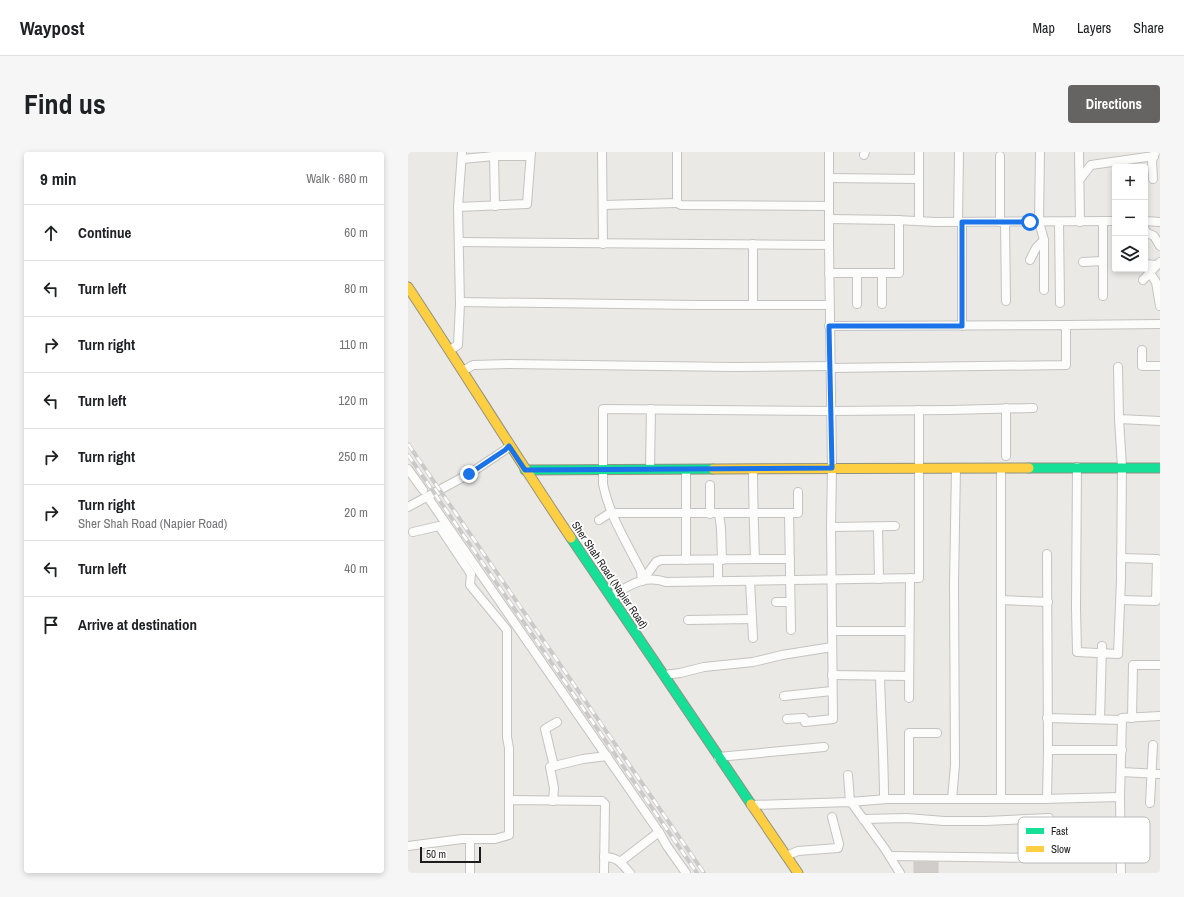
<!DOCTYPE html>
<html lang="en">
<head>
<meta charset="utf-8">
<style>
	body { margin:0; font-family:"Archivo Narrow",sans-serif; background:#f6f6f6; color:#202124 }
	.controls { position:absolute; right:12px; top:12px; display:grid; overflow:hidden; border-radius:4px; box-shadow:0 2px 6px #0003 }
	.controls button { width:36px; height:36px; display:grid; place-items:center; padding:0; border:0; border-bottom:1px solid #e0e0e0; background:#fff; color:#202124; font:20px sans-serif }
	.scale { position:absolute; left:12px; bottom:10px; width:61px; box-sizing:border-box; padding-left:4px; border:2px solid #1d1d1d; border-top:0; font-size:11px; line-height:14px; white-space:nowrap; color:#1d1d1d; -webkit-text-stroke:3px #fff; paint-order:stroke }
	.stop { position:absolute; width:12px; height:12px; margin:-9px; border:3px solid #1a73e8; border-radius:50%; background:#fff }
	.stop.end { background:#1a73e8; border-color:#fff; box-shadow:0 1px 4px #0008 }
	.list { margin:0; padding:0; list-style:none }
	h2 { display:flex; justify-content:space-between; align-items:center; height:52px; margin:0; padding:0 16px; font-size:17px }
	h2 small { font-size:13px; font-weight:400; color:#757577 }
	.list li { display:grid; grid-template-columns:26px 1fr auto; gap:12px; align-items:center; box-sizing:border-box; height:56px; padding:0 16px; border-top:1px solid #e0e0e0 }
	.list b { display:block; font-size:15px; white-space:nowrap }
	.list p { margin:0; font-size:13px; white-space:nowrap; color:#757577 }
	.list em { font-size:13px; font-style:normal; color:#757577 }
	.icon { flex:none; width:22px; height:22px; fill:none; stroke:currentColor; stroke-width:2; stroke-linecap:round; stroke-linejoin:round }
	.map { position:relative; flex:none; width:752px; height:721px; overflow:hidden; border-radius:4px }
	header { display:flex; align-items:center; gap:24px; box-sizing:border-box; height:56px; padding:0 20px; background:#fff; border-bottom:1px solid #e0e0e0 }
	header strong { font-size:19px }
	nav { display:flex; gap:22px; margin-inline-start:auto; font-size:14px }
	.intro { display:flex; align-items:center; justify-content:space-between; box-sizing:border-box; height:96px; padding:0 24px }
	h1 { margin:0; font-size:28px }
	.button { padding:10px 18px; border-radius:4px; background:#656463; color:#fff; font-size:14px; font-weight:700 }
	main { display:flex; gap:24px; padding:0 24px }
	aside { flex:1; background:#fff; border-radius:4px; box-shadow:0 2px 6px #0003 }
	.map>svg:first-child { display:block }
</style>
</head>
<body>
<header>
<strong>Waypost</strong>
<nav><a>Map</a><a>Layers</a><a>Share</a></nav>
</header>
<div class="intro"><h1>Find us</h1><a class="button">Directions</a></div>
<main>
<aside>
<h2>9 min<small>Walk · 680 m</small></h2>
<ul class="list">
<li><svg class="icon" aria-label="ahead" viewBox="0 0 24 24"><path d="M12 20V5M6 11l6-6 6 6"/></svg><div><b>Continue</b></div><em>60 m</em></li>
<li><svg class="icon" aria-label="left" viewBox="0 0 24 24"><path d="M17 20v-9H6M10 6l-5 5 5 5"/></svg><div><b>Turn left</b></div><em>80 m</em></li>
<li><svg class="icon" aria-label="right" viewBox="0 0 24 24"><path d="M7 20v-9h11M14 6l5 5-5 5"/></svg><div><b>Turn right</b></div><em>110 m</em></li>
<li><svg class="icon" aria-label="left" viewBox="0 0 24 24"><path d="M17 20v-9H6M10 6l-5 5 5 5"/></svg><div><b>Turn left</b></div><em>120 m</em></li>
<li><svg class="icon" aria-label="right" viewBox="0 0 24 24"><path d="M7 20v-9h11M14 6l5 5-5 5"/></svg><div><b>Turn right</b></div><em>250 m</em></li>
<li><svg class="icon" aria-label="right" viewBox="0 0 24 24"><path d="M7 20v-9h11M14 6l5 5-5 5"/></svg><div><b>Turn right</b><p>Sher Shah Road (Napier Road)</p></div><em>20 m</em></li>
<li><svg class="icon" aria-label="left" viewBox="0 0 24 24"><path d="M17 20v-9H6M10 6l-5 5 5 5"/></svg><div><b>Turn left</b></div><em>40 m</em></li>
<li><svg class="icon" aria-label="arrive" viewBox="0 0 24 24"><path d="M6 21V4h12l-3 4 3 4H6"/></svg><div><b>Arrive at destination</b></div></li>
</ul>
</aside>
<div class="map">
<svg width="752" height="721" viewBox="0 0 752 721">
	<rect width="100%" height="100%" fill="#ebe9e5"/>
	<rect fill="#d0cdca" stroke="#cecbc7" x="506" y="710" width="24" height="11"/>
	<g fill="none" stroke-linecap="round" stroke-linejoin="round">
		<defs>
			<g id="street">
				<path d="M194,0l1,92"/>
				<path d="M269,0v51l4,2 148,1"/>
				<path d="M632,0l-1,70 5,18v50"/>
				<path d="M671,0l1,70"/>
				<path d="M456,3l1,-3"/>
				<path d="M86,4l1,50"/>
				<path d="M592,4v66"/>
				<path d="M54,7l32,-3h36"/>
				<path d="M421,26l90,1"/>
				<path d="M672,27l11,-14 63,-9"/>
				<path d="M745,27l-1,-18 3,-8"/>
				<path d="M195,53l74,-2"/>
				<path d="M50,55l69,-3 4,-52"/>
				<path d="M421,67l67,1 40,2 179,-1"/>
				<path d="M511,69v-69"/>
				<path d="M695,69v75"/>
				<path d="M737,69l15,1"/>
				<path d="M550,70l1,-70"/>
				<path d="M554,70v104"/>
				<path d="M597,70l1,79"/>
				<path d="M651,70l1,81"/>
				<path d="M737,78l2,3 7,3 6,10"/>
				<path d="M51,90l370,3v-93"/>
				<path d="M345,92v61"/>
				<path d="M421,93l3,223 -1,59"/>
				<path d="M622,108l6,-12 8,-8"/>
				<path d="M675,110l20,-1"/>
				<path d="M737,112l11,1"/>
				<path d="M421,121h70v-53"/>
				<path d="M449,121v31"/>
				<path d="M474,121v31"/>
				<path d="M742,121l6,9 4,24"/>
				<path d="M735,128l17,-18"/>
				<path d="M52,150l237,3h132"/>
				<path d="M658,173l94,-1"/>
				<path d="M421,174l237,-1v40l-236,3"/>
				<path d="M42,198l8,-5 2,-41 -2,-97 4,-55"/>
				<path d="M734,198v16h18"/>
				<path d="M710,215l1,52 41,2"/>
				<path d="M55,219l10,-6 36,-1 226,3 95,-1"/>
				<path d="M598,304v-48"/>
				<path d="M669,315l-1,141 1,44 41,2 3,-75 1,-112 -3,-48"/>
				<path d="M0,317l15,21"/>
				<path d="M242,317l1,-60"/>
				<path d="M278,317v91"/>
				<path d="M345,317c0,30 1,60 2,90h35"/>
				<path d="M302,333v29"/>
				<path d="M21,347l230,333 8,14 19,27"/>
				<path d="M0,355l61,-33 36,-24 4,-4"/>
				<path d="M311,362l2,14 1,32"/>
				<path d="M191,368l11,-7h179"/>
				<path d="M470,375l1,52"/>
				<path d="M5,380l26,-6 32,48 -1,11 37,45v107l2,11v52"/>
				<path d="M639,402l1,196"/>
				<path d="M310,408v21"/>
				<path d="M234,429l-1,-10c-14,-28 -32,-56 -38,-87v-75l228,2 119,-1 83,-2"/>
				<path d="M234,429l14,-19 5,-2 94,-1"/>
				<path d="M342,429l3,57"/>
				<path d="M203,444c18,-10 33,-22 55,-14l253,-4v-168"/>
				<path d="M593,448v-132"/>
				<path d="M713,448l35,1 1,-42 -36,-1"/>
				<path d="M368,450h14"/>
				<path d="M280,468l64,-1"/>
				<path d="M383,478l-2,-117h9v-21"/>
				<path d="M424,479h77"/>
				<path d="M256,523l16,-2 24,-6 49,-5 29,-7 50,-8"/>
				<path d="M424,523l77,1"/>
				<path d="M472,524c1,41 4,82 4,123"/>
				<path d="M376,544l48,-5"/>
				<path d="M501,546l1,-120"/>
				<path d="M639,566l75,2"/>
				<path d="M724,566l1,-53h27"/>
				<path d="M379,567l17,-1 1,4 28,-3 -2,-192 64,-1"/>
				<path d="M692,567l2,-73"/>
				<path d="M310,605l106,-10"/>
				<path d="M146,614l-9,-37 12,-7"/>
				<path d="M713,620l39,2"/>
				<path d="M440,623l2,27 37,-3h155l78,-2 1,76"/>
				<path d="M712,645l2,-79 38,-2"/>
				<path d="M501,647v-66h28"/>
				<path d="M544,647l3,-34 -1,-181 2,-116"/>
				<path d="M593,647v-199l47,2"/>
				<path d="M639,647l1,-49h74"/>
				<path d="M145,649l1,-13 -4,-21 33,-8 24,-3"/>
				<path d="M742,651l3,-58"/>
				<path d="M343,653l100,-3 34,47 15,24"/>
				<path d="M455,667l44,-1 37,3h42l63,-3"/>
				<path d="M0,694l54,-7h33l14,-4v-35l93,1 3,3 -1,69"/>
				<path d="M378,704l12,-5 40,-3 1,-4 -7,-27"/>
				<path d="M482,704l157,2"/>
				<path d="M196,705c14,0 17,6 26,16"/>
				<path d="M212,710l39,-30"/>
				<path d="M62,721v-34"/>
			</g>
			<g id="fast">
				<path d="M621,316h131"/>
				<path d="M117,318l188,-1"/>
				<path d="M163,386l180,266"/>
			</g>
			<g id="slow">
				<path d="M0,135c55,83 107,168 163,251"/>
				<path d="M305,317l316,-1"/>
				<path d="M343,652l47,69"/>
			</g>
		</defs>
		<use href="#street" stroke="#c4c3c1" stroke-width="10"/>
		<use href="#fast" stroke="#91927f" stroke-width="11"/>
		<use href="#slow" stroke="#91927f" stroke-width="11"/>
		<use href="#street" stroke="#fcfcfb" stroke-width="8"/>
		<use href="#fast" stroke="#16e098" stroke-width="9"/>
		<use href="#slow" stroke="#ffcf43" stroke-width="9"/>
		<defs>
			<g id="rail">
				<path d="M0,292l296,429"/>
				<path d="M0,303l289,418"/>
			</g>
		</defs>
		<use href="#rail" stroke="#cacac9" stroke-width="4"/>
		<use href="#rail" stroke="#fff" stroke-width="2.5" stroke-dasharray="8" stroke-linecap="butt"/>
	</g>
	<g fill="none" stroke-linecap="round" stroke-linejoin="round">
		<path stroke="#1a73e8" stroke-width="5" d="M61,322l36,-24 4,-4 16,24 307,-2 -3,-142h133v-104h68"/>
	</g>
	<g text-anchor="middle" stroke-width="3.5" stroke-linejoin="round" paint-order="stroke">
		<g font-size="11" fill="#1d1d1d" stroke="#fff">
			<text transform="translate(202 423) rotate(56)" y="4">Sher Shah Road (Napier Road)</text>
		</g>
	</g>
	<rect x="610" y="665" width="132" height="46" rx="6" fill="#fff" stroke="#bbb" stroke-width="1"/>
	<rect x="618" y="676" width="18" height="6" fill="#16e098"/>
	<rect x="618" y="694" width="18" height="6" fill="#ffcf43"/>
	<g font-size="11" fill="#1d1d1d">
		<text x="643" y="683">Fast</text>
		<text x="643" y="701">Slow</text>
	</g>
</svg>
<div class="controls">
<button>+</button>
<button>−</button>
<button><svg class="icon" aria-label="layers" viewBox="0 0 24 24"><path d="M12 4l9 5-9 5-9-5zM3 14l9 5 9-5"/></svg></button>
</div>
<div class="scale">50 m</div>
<div class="stop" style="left:622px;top:70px"></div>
<div class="stop end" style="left:61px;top:322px"></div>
</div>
</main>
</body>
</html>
